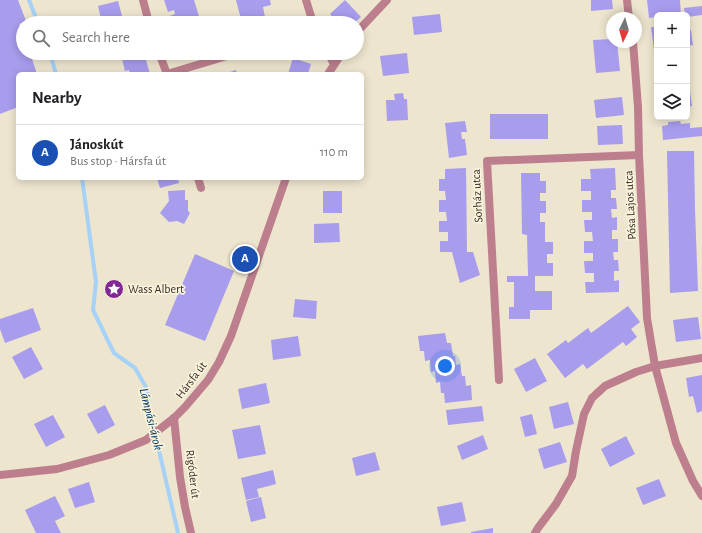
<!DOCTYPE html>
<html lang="en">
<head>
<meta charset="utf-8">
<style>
	body { margin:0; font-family:"Alegreya Sans",sans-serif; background:#f2f2f2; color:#202124 }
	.controls { position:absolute; right:12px; top:12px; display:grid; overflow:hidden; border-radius:6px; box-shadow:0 2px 10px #0003 }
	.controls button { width:36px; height:36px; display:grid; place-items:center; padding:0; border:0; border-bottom:1px solid #e0e0e0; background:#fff; color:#202124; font:20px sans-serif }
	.compass { position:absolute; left:606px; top:12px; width:36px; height:36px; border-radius:50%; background:#fff; box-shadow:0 2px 10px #0003; rotate:185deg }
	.you { position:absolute; left:445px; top:366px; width:14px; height:14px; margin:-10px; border:3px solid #fff; border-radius:50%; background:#1a73e8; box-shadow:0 0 0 6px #1a73e833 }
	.badge { display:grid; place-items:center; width:26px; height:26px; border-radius:50%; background:#822894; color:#fff; font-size:13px; font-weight:700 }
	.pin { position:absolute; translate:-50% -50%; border:2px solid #fff; box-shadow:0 1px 4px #0006 }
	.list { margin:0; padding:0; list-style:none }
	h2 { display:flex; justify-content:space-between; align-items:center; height:52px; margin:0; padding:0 16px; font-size:17px }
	h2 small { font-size:13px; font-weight:400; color:#757577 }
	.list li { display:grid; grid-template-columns:26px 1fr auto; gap:12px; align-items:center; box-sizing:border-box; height:56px; padding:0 16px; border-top:1px solid #e0e0e0 }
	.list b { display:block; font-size:15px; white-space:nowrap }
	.list p { margin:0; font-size:13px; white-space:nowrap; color:#757577 }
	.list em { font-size:13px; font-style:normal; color:#757577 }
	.icon { flex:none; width:22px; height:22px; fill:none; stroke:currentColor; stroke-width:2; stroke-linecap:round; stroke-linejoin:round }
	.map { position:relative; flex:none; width:702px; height:533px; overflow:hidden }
	.search { position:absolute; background:#fff; box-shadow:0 2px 10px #0003; left:16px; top:16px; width:348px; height:44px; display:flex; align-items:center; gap:10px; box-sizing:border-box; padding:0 14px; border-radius:22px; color:#757577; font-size:15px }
	.panel { position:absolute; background:#fff; box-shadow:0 2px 10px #0003; left:16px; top:72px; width:348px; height:108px; border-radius:6px }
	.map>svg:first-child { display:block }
</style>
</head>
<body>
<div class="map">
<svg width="702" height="533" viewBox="0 0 702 533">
	<rect width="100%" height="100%" fill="#ede5ce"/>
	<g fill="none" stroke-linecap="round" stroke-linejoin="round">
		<g stroke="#a6d2f7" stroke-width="4">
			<path d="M29,0l9,23"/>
			<path d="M50,53l6,21"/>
			<path d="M82,178l14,104 -3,28 21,43 21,15 12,21 2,18 29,126"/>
		</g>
	</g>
	<g fill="#a89ced">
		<path d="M0,0h18l8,21 -7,3 4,11v18h7l7,21h-19v33l-18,7z"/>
		<path d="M164,0h30l7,23h-30l-2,-7 6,-2 -1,-4 -6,2z"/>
		<path d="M236,0h34l1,5 -8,2 2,10 -23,6z"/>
		<path d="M345,0l16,17 -7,6h-16l-8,-9z"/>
		<path d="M591,0h21l1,9 -22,2z"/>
		<path d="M647,0h33l1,15h-24v2l-8,1z"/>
		<path d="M118,1l6,22h-22l-4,-17z"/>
		<path d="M702,6v9l-15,2v-2h-2l-1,-7z"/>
		<path d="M440,14l2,18 -28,3 -2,-18z"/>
		<path d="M651,27h6v23h-3z"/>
		<path d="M687,30h4l2,15 -6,1z"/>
		<path d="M612,39v3h5l3,29 -24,2 -3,-33z"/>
		<path d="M122,53h22l6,21h-20l-1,-4 -4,1 -4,-16 2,-1z"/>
		<path d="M407,53l2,20 -26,3 -3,-20z"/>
		<path d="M293,58l18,6 -3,10h-20z"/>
		<path d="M236,70l1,4h-13z"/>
		<path d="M690,91l2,15 -5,1v-15z"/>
		<path d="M403,93l1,6h3l1,21 -21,1 -1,-21h9l-1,-6z"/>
		<path d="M622,97l2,18 -28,3 -2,-18z"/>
		<rect x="490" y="114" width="58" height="25"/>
		<path d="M465,121l2,11h-6l1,7h3l2,16 -18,3 -4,-35z"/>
		<path d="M680,121l1,3 9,-1v5l12,-1v9l-39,4 -1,-14 6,-1v-3z"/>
		<path d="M622,125l1,19 -25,1 -1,-19z"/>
		<path d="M667,151h27l1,58 3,82 -28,2z"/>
		<path d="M466,168l1,84h6l7,23 -20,8 -8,-31h-12v-11h8v-9h-9v-11h8l-1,-9h-7v-12h7l-1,-9h-6v-12h6v-10z"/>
		<path d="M615,168l1,22h-5v8h5l1,11h-6l1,9 5,-1v13h-5v9h6v13h-5l1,8h4l1,11h-5v10l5,-1v12l-33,1 -1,-11h9v-9h-9l-1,-12h9v-8h-9v-12h9l-1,-9h-7l-1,-12h8v-8h-10v-12h9v-9h-10v-12h10l-1,-10z"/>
		<path d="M521,173h19v8h6v12h-6v8h6v12h-6v9h5v20h8v12h-6v9h6v13h-18v15h17v19h-22v9h-21v-12h5v-25h-7v-6h21l-1,-41 -5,-1z"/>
		<path d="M157,178h21l1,5 -19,5z"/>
		<path d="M185,190v10h3v11l2,2 -6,11 -7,-3 -8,1 -9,-9 9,-12 -1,-10z"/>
		<rect x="323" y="191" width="19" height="22"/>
		<path d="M339,223l1,19 -26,1v-19z"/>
		<path d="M195,254l39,17 -29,70 -40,-16z"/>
		<path d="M295,299l22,2 -1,18 -23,-2z"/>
		<path d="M628,306l12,16 -9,7 6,8 -11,9 -3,-4 -36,27 -4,-5 -18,14 -18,-24 19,-14 2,3 20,-15 3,5z"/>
		<path d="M33,308l8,22 -36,13 -5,-14v-10z"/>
		<path d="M698,317l3,22 -25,3 -3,-22z"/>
		<path d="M445,333l2,10h4l2,13h2l1,9 4,-1 2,12h3l1,10 5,-1 1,15 -27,3 -1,-10h-3l-1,-11 -4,1 -1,-12 -4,1 -1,-12 -5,1 -1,-10h-4l-2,-15z"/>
		<path d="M298,336l3,20 -28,4 -2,-20z"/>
		<path d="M31,347l12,22 -19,10 -12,-22z"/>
		<path d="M535,358l12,23 -21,11 -12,-23z"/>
		<path d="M702,375v36l-5,2 -4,-17 -4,1 -3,-19z"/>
		<path d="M266,383l4,20 -28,6 -4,-20z"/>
		<path d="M568,402l6,22 -20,5 -5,-22z"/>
		<path d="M105,405l10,20 -17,9 -11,-20z"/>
		<path d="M482,406l2,15 -36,4 -2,-15z"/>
		<path d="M532,414l5,20 -12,3 -5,-20z"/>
		<path d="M53,415l12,22 -19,10 -12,-23z"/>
		<path d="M260,425l6,29 -28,5 -6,-29z"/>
		<path d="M483,435l5,14 -26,11 -5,-14z"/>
		<path d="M626,436l9,18 -25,13 -9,-18z"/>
		<path d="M560,442l7,20 -23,7 -6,-20z"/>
		<path d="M375,452l5,18 -24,6 -4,-18z"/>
		<path d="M273,470l3,14 -19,5 2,8 -13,3 -5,-22z"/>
		<path d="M659,479l7,17 -23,9 -7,-17z"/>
		<path d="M89,482l6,20 -20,6 -7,-19z"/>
		<path d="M55,496l10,20 -10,5 6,12h-25l-11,-23z"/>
		<path d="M261,497l5,21 -15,4 -5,-21z"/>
		<path d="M462,502l4,19 -25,5 -4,-19z"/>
		<path d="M493,528v5h-22v-1z"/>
	</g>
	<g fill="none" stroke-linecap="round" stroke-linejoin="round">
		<g stroke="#bd7f8e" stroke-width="8">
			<path d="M143,0l6,23"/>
			<path d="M306,0l7,23"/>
			<path d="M627,0l2,18"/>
			<path d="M159,53l8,21"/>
			<path d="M328,53l6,11"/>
			<path d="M167,74l70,-21"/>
			<path d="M198,178l3,10"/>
			<path d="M702,358l-47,8 21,77 17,38 9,15"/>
			<path d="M499,380l-12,-219 152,-6"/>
			<path d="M174,418l6,59 5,30 6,26"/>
			<path d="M535,533l3,-5 18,-24 16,-28 4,-25 8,-37 8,-16 13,-12 31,-14 19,-6 -8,-48 -8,-163 -1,-48 -5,-65"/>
		</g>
		<g stroke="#bd7f8e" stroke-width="8">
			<path d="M357,32l30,-32"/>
			<path d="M328,74l14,-21"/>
			<path d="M0,475l57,-6 52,-14 37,-15 28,-22 11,-11 23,-27 11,-18 12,-26 55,-158"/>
		</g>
	</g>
	<defs>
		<symbol id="sight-disc" viewBox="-11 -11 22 22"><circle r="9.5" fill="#822894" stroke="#faf2db"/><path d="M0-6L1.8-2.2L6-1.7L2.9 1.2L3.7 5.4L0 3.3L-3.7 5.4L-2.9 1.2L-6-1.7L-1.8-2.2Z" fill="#fff"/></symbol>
	</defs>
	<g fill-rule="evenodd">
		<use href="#sight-disc" x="103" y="278" width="22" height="22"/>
	</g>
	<g text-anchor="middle" stroke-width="3.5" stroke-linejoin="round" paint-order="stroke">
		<g font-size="12" fill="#322f26" stroke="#faf2db">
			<text transform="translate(477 196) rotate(-93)" y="4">Sorház utca</text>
			<text transform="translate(630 205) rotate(-93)" y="4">Pósa Lajos utca</text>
			<text transform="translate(191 380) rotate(-53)" y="4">Hársfa út</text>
			<text transform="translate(193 474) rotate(83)" y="4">Rigóder út</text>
		</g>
		<g font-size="12" fill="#322f26" stroke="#faf2db" text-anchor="start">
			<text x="128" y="293">Wass Albert</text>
		</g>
		<g font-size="13" font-style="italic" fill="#003c63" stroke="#faf2db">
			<text transform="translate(152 419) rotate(76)" y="5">Lámpási-árok</text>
		</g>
	</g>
</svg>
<div class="controls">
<button>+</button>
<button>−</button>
<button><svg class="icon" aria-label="layers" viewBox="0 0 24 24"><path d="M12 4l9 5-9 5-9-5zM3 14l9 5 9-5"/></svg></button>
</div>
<svg class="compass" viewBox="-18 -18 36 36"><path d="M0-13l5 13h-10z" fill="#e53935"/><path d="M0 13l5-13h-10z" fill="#757577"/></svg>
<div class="you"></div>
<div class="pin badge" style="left:245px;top:259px;background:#1a4fb4">A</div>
<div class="search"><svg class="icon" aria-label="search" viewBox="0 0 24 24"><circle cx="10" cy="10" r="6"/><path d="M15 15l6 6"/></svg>Search here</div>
<section class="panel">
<h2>Nearby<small></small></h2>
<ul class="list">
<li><span class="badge" style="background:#1a4fb4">A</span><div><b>Jánoskút</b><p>Bus stop · Hársfa út</p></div><em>110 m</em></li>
</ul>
</section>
</div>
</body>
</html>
